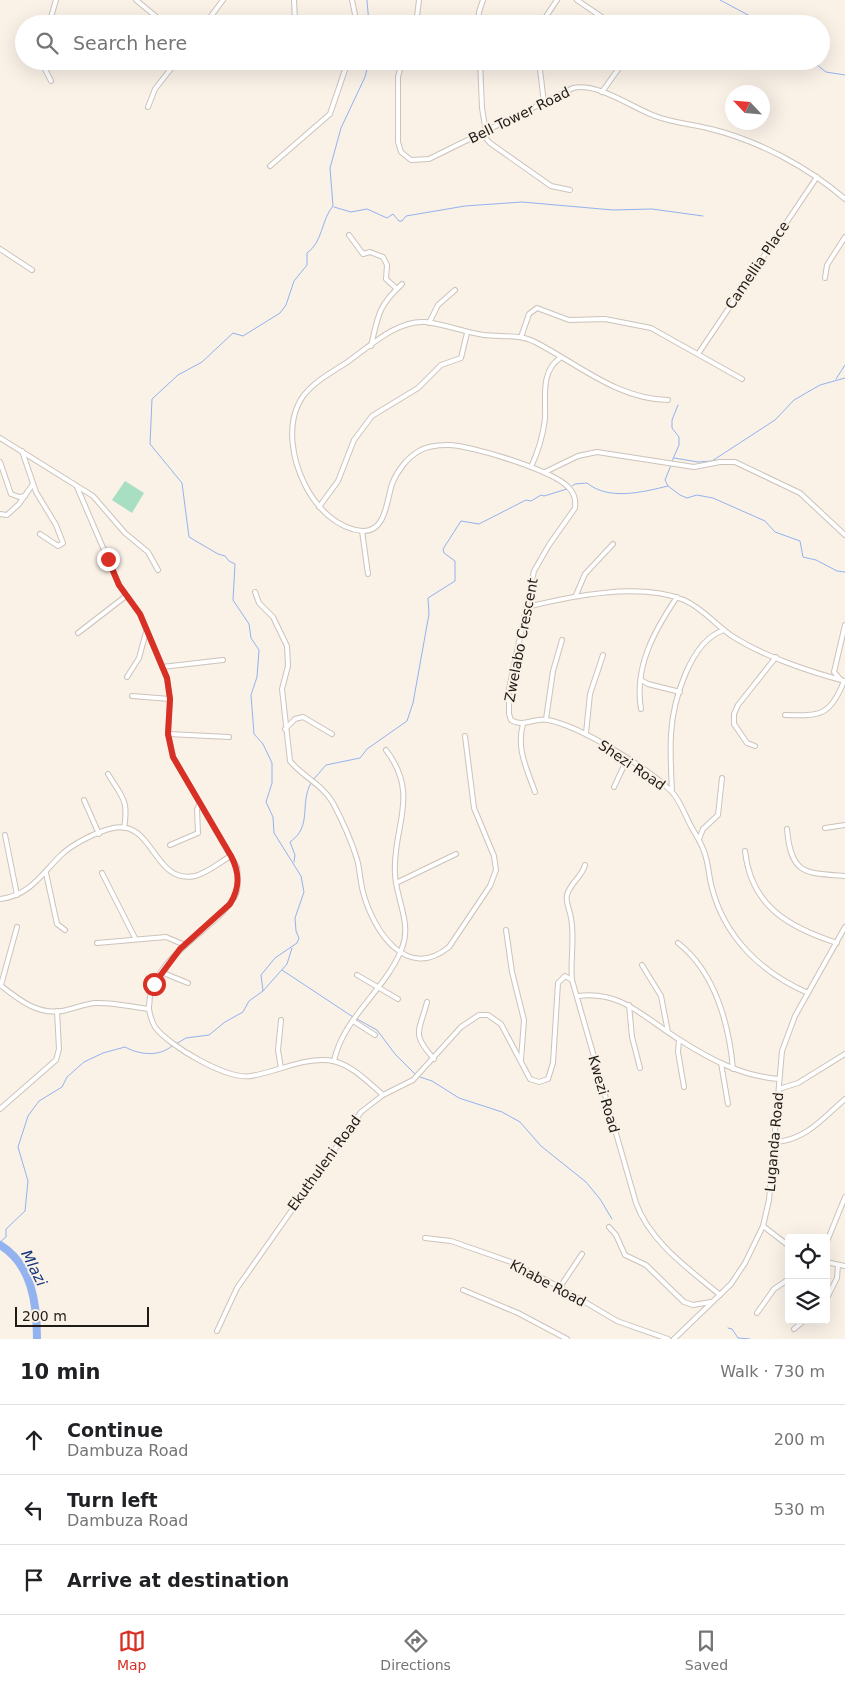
<!DOCTYPE html>
<html lang="en">
<head>
<meta charset="utf-8">
<style>
	body { margin:0; font-family:"DejaVu Sans",sans-serif; background:#f6f6f6; color:#202124 }
	.controls { position:absolute; right:15px; bottom:15px; display:grid; overflow:hidden; border-radius:5px; box-shadow:0 5px 20px #0002 }
	.controls button { width:45px; height:45px; display:grid; place-items:center; padding:0; border:0; border-bottom:1px solid #e0e0e0; background:#fff; color:#202124; font:25px sans-serif }
	.compass { position:absolute; left:725px; top:85px; width:45px; height:45px; border-radius:50%; background:#fff; box-shadow:0 5px 20px #0002; rotate:296deg }
	.scale { position:absolute; left:15px; bottom:12px; width:134px; box-sizing:border-box; padding-left:5px; border:2px solid #1f1c18; border-top:0; font-size:14px; line-height:18px; white-space:nowrap; color:#1f1c18; -webkit-text-stroke:4px #faf1e7; paint-order:stroke }
	.stop { position:absolute; width:15px; height:15px; margin:-11px; border:4px solid #d93025; border-radius:50%; background:#fff }
	.stop.end { background:#d93025; border-color:#fff; box-shadow:0 1px 5px #0008 }
	.list { margin:0; padding:0; list-style:none }
	h2 { display:flex; justify-content:space-between; align-items:center; height:65px; margin:0; padding:0 20px; font-size:21px }
	h2 small { font-size:16px; font-weight:400; color:#757577 }
	.list li { display:grid; grid-template-columns:32px 1fr auto; gap:15px; align-items:center; box-sizing:border-box; height:70px; padding:0 20px; border-top:1px solid #e0e0e0 }
	.list b { display:block; font-size:19px; white-space:nowrap }
	.list p { margin:0; font-size:16px; white-space:nowrap; color:#757577 }
	.list em { font-size:16px; font-style:normal; color:#757577 }
	.icon { flex:none; width:28px; height:28px; fill:none; stroke:currentColor; stroke-width:2; stroke-linecap:round; stroke-linejoin:round }
	.map { position:relative; flex:none; width:845px; height:1339px; overflow:hidden }
	.search { position:absolute; background:#fff; box-shadow:0 5px 20px #0002; left:15px; right:15px; top:15px; height:55px; display:flex; align-items:center; gap:12px; box-sizing:border-box; padding:0 18px; border-radius:28px; color:#757577; font-size:19px }
	.sheet { height:275px; background:#fff }
	nav { display:flex; justify-content:space-around; align-items:center; box-sizing:border-box; height:70px; border-top:1px solid #e0e0e0; background:#fff; font-size:14px; color:#757577 }
	nav a { display:grid; justify-items:center; gap:2px }
	nav .on { color:#d93025 }
	.map>svg:first-child { display:block }
</style>
</head>
<body>
<div class="map">
<svg width="845" height="1339" viewBox="0 0 845 1339">
	<rect width="100%" height="100%" fill="#faf1e7"/>
	<path fill="#a8dfc3" d="M125,481l19,12 -12,20 -20,-13z"/>
	<g fill="none" stroke-linecap="round" stroke-linejoin="round">
		<g stroke="#92b3f0" stroke-width="1">
			<path d="M367,0l2,24"/>
			<path d="M720,0l45,24"/>
			<path d="M812,61l14,11 19,3"/>
			<path d="M334,207l17,5 16,-3 20,9 6,-4 6,7h3l4,-5 59,-10 57,-4 91,8 39,-1 51,7"/>
			<path d="M836,379l9,-14"/>
			<path d="M674,458l24,4 14,-1 63,-41 19,-20 26,-15 25,-7"/>
			<path d="M672,461l7,-16v-8l-7,-9v-8l6,-15"/>
			<path d="M572,486l3,-2 12,-1c22,18 56,9 81,3l12,9 7,3 10,-3 16,3 52,23 10,11 25,9 3,16 13,3 21,11 8,1"/>
			<path d="M668,486l-3,-6 6,-15"/>
			<path d="M313,780l13,-15 34,-7 7,-9 40,-28 6,-18 16,-89 -1,-16 27,-17v-20l-11,-8 -1,-4 18,-28 18,3 47,-24 5,1 10,-6 3,1 23,-7"/>
			<path d="M294,862l1,-7 -5,-13c23,-16 9,-38 21,-59"/>
			<path d="M282,970l71,47"/>
			<path d="M263,991l24,-27 5,-16"/>
			<path d="M357,1019l20,11 18,24 20,20"/>
			<path d="M176,1044l10,-6 23,-3 16,-13 18,-10 6,-11 14,-10 -2,-16 14,-17 22,-15 2,-5 -3,-7 -1,-13 9,-26 -3,-16 -27,-43 -1,-16 -7,-15 6,-19v-20l-9,-19 -9,-10 -3,-39 6,-18 2,-27 -8,-12 -2,-14 -16,-24 2,-36 -6,-3 -4,-5 -7,-2 -29,-17 -7,-54 -32,-39 2,-45 26,-24 24,-13 31,-29 10,3 37,-23 6,-8 8,-24 13,-16v-12c16,-11 14,-33 26,-47l-3,-38 11,-40 24,-51 4,-16"/>
			<path d="M420,1077l12,4 27,17 43,14 18,10 21,24 45,36 14,17 12,20"/>
			<path d="M0,1242l6,-5v-8l19,-18 3,-30 -10,-34 10,-31 11,-15 23,-14 5,-10 17,-15 19,-9 22,-6c15,8 34,10 47,-1"/>
			<path d="M728,1328l4,1 6,9 12,1"/>
		</g>
		<path stroke="#92b3f0" stroke-width="8" d="M0,1245c32,19 37,59 37,94"/>
		<defs>
			<g id="minor">
				<path d="M136,0l29,24"/>
				<path d="M294,0l1,20"/>
				<path d="M352,0l5,24"/>
				<path d="M577,0l35,24"/>
				<path d="M49,24l7,-24"/>
				<path d="M205,24l18,-24"/>
				<path d="M416,24l3,-24"/>
				<path d="M478,24l1,-12 4,-12"/>
				<path d="M541,24l16,-24"/>
				<path d="M652,24l6,-2 7,2"/>
				<path d="M41,61l10,20"/>
				<path d="M402,61l-4,16v65l3,10 10,8 18,-1 144,-71c24,-6 60,20 82,28 18,7 37,8 56,13 48,12 97,38 134,70"/>
				<path d="M480,61l2,47 4,24"/>
				<path d="M539,61l5,42"/>
				<path d="M727,61l3,2"/>
				<path d="M602,92l22,-31"/>
				<path d="M148,107l7,-18 22,-28"/>
				<path d="M482,134l8,9 61,43 19,4"/>
				<path d="M270,166l60,-52 18,-53"/>
				<path d="M349,235l14,19 7,-2 13,5 4,8 -1,14 11,10"/>
				<path d="M0,249l32,21"/>
				<path d="M825,278l2,-13 18,-28"/>
				<path d="M429,323l9,-18 17,-15"/>
				<path d="M521,337l8,-23 8,-6 32,12 36,-1 46,9 91,51"/>
				<path d="M371,346c7,-30 7,-40 31,-62"/>
				<path d="M698,354l119,-177"/>
				<path d="M668,400c-51,-1 -90,-36 -133,-58 -15,-8 -34,-5 -51,-7 -20,-3 -39,-11 -59,-13 -29,-2 -57,26 -79,41 -17,11 -40,23 -48,42 -20,43 14,122 65,126 23,1 24,-32 29,-47 5,-13 15,-26 27,-33 8,-5 21,-6 29,-6 23,0 107,26 121,43 5,5 7,12 6,20l-26,37 -15,26 -25,118v25l2,6c12,8 24,-3 37,0 32,6 100,48 123,71 10,10 14,25 21,37 5,9 12,19 14,30 3,10 3,20 6,30 13,50 50,85 96,105"/>
				<path d="M0,438l93,58 32,37 23,19 10,18"/>
				<path d="M22,451l14,41 20,33 7,18 -5,3 -18,-12"/>
				<path d="M0,462l11,32 8,3 6,-1"/>
				<path d="M531,467c7,-15 12,-32 14,-48 1,-21 -5,-47 15,-61"/>
				<path d="M545,472l33,-16 19,-4 97,15 26,-5h15l65,31 45,42"/>
				<path d="M77,487l42,98 21,29 27,64 3,21 -2,35 5,23 64,110c1,9 2,19 -1,27 -3,7 -9,13 -14,19 -27,28 -74,52 -73,96"/>
				<path d="M319,507l19,-26 16,-41 18,-24 46,-28 23,-23 20,-7 6,-25"/>
				<path d="M0,514l7,1 12,-11 14,-20"/>
				<path d="M362,531l6,43"/>
				<path d="M255,592l4,11 14,14 14,29 1,20 -6,23 8,72c13,16 32,23 43,42 9,17 18,37 24,56 3,11 3,22 6,33 10,38 43,90 86,55l41,-61 6,-16 -2,-14 -20,-48 -9,-72"/>
				<path d="M576,595l9,-21 28,-30"/>
				<path d="M527,607c45,-11 112,-25 157,-7 19,8 31,25 48,36 31,20 78,36 113,45"/>
				<path d="M78,633l48,-37"/>
				<path d="M162,667l61,-7"/>
				<path d="M127,677l12,-19 7,-26"/>
				<path d="M840,679l-6,-7 11,-47"/>
				<path d="M641,680l7,4 32,8"/>
				<path d="M132,696l38,3"/>
				<path d="M641,709c-7,-42 13,-78 36,-112"/>
				<path d="M785,715c34,1 45,2 59,-34"/>
				<path d="M546,719l7,-48 9,-31"/>
				<path d="M523,724c-7,25 4,45 12,68"/>
				<path d="M285,729l10,-10 8,-2 29,17"/>
				<path d="M586,733l4,-39 13,-39"/>
				<path d="M168,734l61,3"/>
				<path d="M755,746l-8,-3 -13,-19v-10l4,-9 38,-48"/>
				<path d="M108,774c14,23 21,26 16,54"/>
				<path d="M614,787l13,-28"/>
				<path d="M672,791c-1,-19 -2,-38 -1,-57 2,-33 19,-93 53,-104"/>
				<path d="M84,800l15,34"/>
				<path d="M825,828l20,-3"/>
				<path d="M787,829c4,46 18,44 58,47"/>
				<path d="M5,835l12,60"/>
				<path d="M699,839l4,-10 15,-14 4,-37"/>
				<path d="M170,845l28,-12 -1,-24 2,-4"/>
				<path d="M745,851c6,55 43,76 92,92"/>
				<path d="M585,865c-3,12 -15,18 -18,30 -2,7 3,15 4,23 4,21 -1,41 1,62l64,223c14,39 53,66 84,92"/>
				<path d="M46,873l11,51 8,6"/>
				<path d="M102,873l33,65"/>
				<path d="M396,883l60,-29"/>
				<path d="M0,899c29,-3 41,-24 60,-43 12,-12 36,-24 53,-28 41,-9 40,57 82,48 12,-3 25,-14 36,-20"/>
				<path d="M506,930l6,42 12,48 -3,40"/>
				<path d="M97,943l69,-6 19,8"/>
				<path d="M678,943c37,29 51,81 55,126"/>
				<path d="M642,965l19,31 7,36"/>
				<path d="M161,972l27,11"/>
				<path d="M357,975l41,24"/>
				<path d="M0,985c18,14 37,30 62,26 11,-2 22,-7 33,-8 18,-1 36,4 54,6 1,6 3,13 6,18 14,19 72,53 96,49 26,-4 55,-20 82,-15 19,4 36,22 50,34"/>
				<path d="M1,985l16,-58"/>
				<path d="M578,996c44,-6 67,23 102,44 31,20 62,36 99,39"/>
				<path d="M427,1002c-8,31 -16,31 7,57"/>
				<path d="M629,1005l3,32 8,31"/>
				<path d="M281,1020l-3,30 3,18"/>
				<path d="M353,1021l22,14"/>
				<path d="M679,1040l-1,12 6,35"/>
				<path d="M334,1061c9,-44 52,-71 68,-113 10,-25 -6,-49 -7,-74 -3,-47 26,-78 -9,-124"/>
				<path d="M721,1063l7,41"/>
				<path d="M779,1089l19,-6 47,-29"/>
				<path d="M0,1109l56,-49 3,-11 -2,-38"/>
				<path d="M775,1142c31,-2 48,-24 70,-43"/>
				<path d="M763,1226l26,20"/>
				<path d="M609,1227l7,8 9,20 21,10 38,37 9,3 18,-3"/>
				<path d="M425,1238l26,3 60,21 52,27 54,32 51,18"/>
				<path d="M826,1244l19,-47"/>
				<path d="M826,1262l19,4"/>
				<path d="M560,1287l22,-33"/>
				<path d="M463,1290l55,23 49,26"/>
				<path d="M826,1300l11,-22 1,-13"/>
				<path d="M757,1313l17,-24 15,-10"/>
				<path d="M794,1329l11,-9"/>
				<path d="M217,1331l20,-43 124,-176 22,-17 30,-15 48,-53 18,-12h9l13,9 29,55 9,3 9,-3 5,-16 5,-80 7,-7 7,4"/>
				<path d="M674,1339l57,-55 14,-21 18,-37 6,-26 13,-149 13,-35 50,-89"/>
			</g>
		</defs>
		<use href="#minor" stroke="#ccc3ba" stroke-width="6"/>
		<use href="#minor" stroke="#fff" stroke-width="4"/>
	</g>
	<g fill="none" stroke-linecap="round" stroke-linejoin="round">
		<path stroke="#d93025" stroke-width="6" d="M108,559l11,26 21,29 27,64 3,21 -2,35 5,23 58,99c9,17 9,32 -1,48l-50,45 -26,35"/>
	</g>
	<g text-anchor="middle" stroke-width="4" stroke-linejoin="round" paint-order="stroke">
		<g font-size="14" fill="#1f1c18" stroke="#faf1e7">
			<text transform="translate(519 115) rotate(-26)" y="5">Bell Tower Road</text>
			<text transform="translate(757 265) rotate(-56)" y="5">Camellia Place</text>
			<text transform="translate(521 640) rotate(-79)" y="5">Zwelabo Crescent</text>
			<text transform="translate(632 765) rotate(34)" y="5">Shezi Road</text>
			<text transform="translate(604 1094) rotate(74)" y="5">Kwezi Road</text>
			<text transform="translate(774 1142) rotate(-85)" y="5">Luganda Road</text>
			<text transform="translate(324 1163) rotate(-54)" y="5">Ekuthuleni Road</text>
			<text transform="translate(548 1283) rotate(28)" y="5">Khabe Road</text>
		</g>
		<g font-size="15" font-style="italic" fill="#13367b" stroke="#faf1e7">
			<text transform="translate(34 1268) rotate(63)" y="5">Mlazi</text>
		</g>
	</g>
</svg>
<div class="controls">
<button><svg class="icon" aria-label="locate" viewBox="0 0 24 24"><circle cx="12" cy="12" r="6"/><path d="M12 2v4M12 18v4M2 12h4M18 12h4"/></svg></button>
<button><svg class="icon" aria-label="layers" viewBox="0 0 24 24"><path d="M12 4l9 5-9 5-9-5zM3 14l9 5 9-5"/></svg></button>
</div>
<svg class="compass" viewBox="-18 -18 36 36"><path d="M0-13l5 13h-10z" fill="#e53935"/><path d="M0 13l5-13h-10z" fill="#757577"/></svg>
<div class="scale">200 m</div>
<div class="stop" style="left:154px;top:984px"></div>
<div class="stop end" style="left:108px;top:559px"></div>
<div class="search"><svg class="icon" aria-label="search" viewBox="0 0 24 24"><circle cx="10" cy="10" r="6"/><path d="M15 15l6 6"/></svg>Search here</div>
</div>
<section class="sheet">
<h2>10 min<small>Walk · 730 m</small></h2>
<ul class="list">
<li><svg class="icon" aria-label="ahead" viewBox="0 0 24 24"><path d="M12 20V5M6 11l6-6 6 6"/></svg><div><b>Continue</b><p>Dambuza Road</p></div><em>200 m</em></li>
<li><svg class="icon" aria-label="left" viewBox="0 0 24 24"><path d="M17 20v-9H6M10 6l-5 5 5 5"/></svg><div><b>Turn left</b><p>Dambuza Road</p></div><em>530 m</em></li>
<li><svg class="icon" aria-label="arrive" viewBox="0 0 24 24"><path d="M6 21V4h12l-3 4 3 4H6"/></svg><div><b>Arrive at destination</b></div></li>
</ul>
</section>
<nav>
<a class="on"><svg class="icon" aria-label="map" viewBox="0 0 24 24"><path d="M3 6l6-2 6 2 6-2v14l-6 2-6-2-6 2zM9 4v14M15 6v14"/></svg>Map</a>
<a><svg class="icon" aria-label="directions" viewBox="0 0 24 24"><path d="M12 3l9 9-9 9-9-9zM9 14v-3h6M13 9l2 2-2 2"/></svg>Directions</a>
<a><svg class="icon" aria-label="saved" viewBox="0 0 24 24"><path d="M7 4h10v16l-5-4-5 4z"/></svg>Saved</a>
</nav>
</body>
</html>
